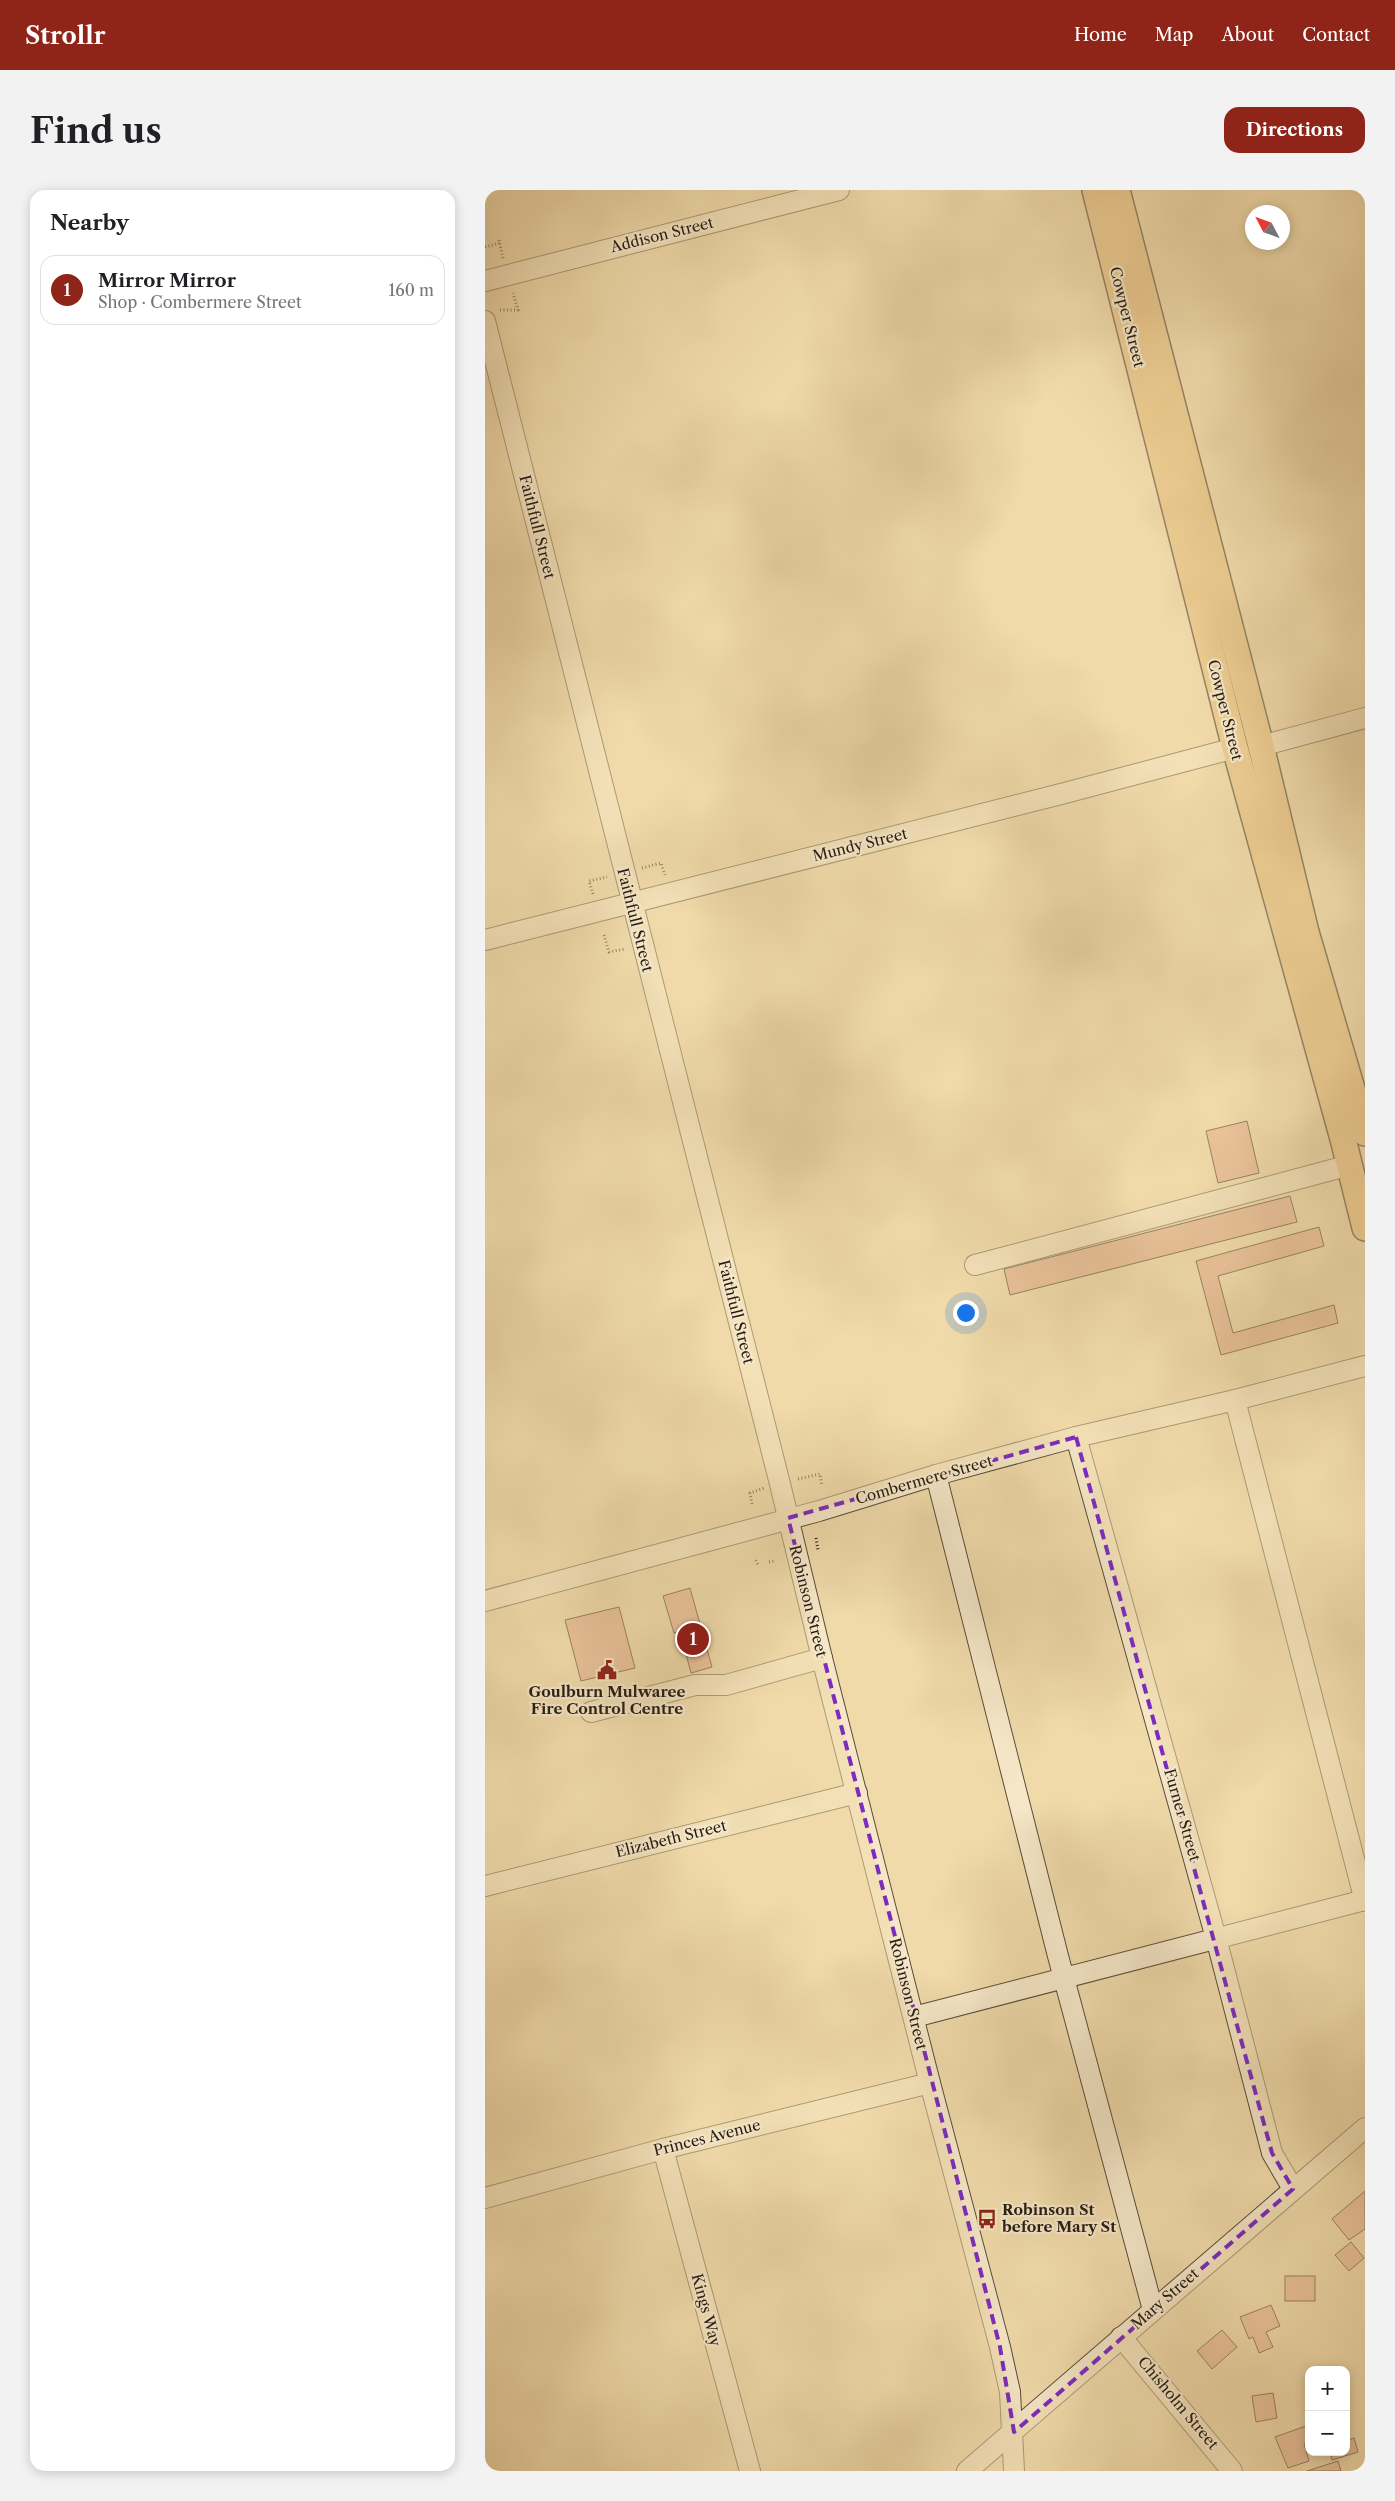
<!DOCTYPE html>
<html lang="en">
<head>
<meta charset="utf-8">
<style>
	body { margin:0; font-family:"Libre Caslon Text",serif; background:#f2f2f2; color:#202124 }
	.controls { position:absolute; right:15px; bottom:15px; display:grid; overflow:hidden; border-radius:10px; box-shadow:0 2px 12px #0003 }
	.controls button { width:45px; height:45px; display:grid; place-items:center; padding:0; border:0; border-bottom:1px solid #e0e0e0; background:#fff; color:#202124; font:25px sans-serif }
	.compass { position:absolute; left:760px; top:15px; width:45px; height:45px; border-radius:50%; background:#fff; box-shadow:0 2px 12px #0003; rotate:311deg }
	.you { position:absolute; left:480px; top:1122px; width:18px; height:18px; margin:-12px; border:4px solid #fff; border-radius:50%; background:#1a73e8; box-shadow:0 0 0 8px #1a73e833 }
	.badge { display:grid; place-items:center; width:32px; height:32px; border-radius:50%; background:#8f2418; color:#fff; font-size:16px; font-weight:700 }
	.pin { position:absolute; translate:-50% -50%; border:2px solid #fff; box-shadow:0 1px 5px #0006 }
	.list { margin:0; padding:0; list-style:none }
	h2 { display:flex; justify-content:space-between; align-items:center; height:65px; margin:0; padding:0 20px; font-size:21px }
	h2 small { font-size:16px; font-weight:400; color:#757577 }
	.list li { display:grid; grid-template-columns:32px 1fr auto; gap:15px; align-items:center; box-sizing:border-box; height:70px; margin:0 10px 10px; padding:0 10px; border:1px solid #e0e0e0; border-radius:15px }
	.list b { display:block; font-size:19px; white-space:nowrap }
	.list p { margin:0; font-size:16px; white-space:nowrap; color:#757577 }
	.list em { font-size:16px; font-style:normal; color:#757577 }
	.map { position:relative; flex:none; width:880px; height:2281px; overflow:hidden; border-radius:15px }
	header { display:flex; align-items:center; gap:30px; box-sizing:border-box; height:70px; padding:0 25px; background:#8f2418; color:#fff }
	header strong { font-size:24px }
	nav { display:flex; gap:28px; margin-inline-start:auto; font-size:18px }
	.intro { display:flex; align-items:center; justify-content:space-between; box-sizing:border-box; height:120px; padding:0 30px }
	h1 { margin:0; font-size:35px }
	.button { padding:12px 22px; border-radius:15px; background:#8f2418; color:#fff; font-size:18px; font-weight:700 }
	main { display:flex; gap:30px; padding:0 30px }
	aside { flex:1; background:#fff; border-radius:15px; box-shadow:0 2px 12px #0003 }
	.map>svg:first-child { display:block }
</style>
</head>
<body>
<header>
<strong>Strollr</strong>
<nav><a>Home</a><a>Map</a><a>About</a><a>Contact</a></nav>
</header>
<div class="intro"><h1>Find us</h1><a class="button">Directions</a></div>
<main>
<aside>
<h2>Nearby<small></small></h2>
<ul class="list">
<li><span class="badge">1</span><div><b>Mirror Mirror</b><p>Shop · Combermere Street</p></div><em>160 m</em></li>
</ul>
</aside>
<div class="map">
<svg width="880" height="2281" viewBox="0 0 880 2281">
	<rect width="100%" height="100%" fill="#f0daaa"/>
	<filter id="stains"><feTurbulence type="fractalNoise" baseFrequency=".004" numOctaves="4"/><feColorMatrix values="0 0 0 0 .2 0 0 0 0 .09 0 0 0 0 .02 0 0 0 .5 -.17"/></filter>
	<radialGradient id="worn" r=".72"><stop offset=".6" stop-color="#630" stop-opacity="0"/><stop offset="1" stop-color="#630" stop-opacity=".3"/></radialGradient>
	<g fill="#e4a689" stroke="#271c11">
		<path d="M762,931l12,52 -41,10 -12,-52z"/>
		<path d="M805,1006l7,26 -287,73 -6,-26z"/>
		<path d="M834,1037l5,19 -106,30 15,57 101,-28 4,18 -117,32 -25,-94z"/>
		<path d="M205,1398l22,79 -21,6 -11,-42 -6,2 -11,-37z"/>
		<path d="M134,1417l16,61 -54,13 -16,-61z"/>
		<path d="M880,2001v38l-16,11 -17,-21z"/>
		<path d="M866,2052l13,16 -15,13 -14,-16z"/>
		<rect x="800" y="2086" width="30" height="25"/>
		<path d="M786,2115l9,21 -14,6 7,15 -14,6 -6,-16 -4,2 -9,-22z"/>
		<path d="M737,2140l15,17 -25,22 -15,-18z"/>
		<path d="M788,2203l4,25 -21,4 -4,-26z"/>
		<path d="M824,2235v18l-5,1 5,17 -21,7 -13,-31z"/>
		<path d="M869,2248l4,14 -26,8 -2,-8h16v-11z"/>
		<path d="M853,2271l3,10h-34z"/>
	</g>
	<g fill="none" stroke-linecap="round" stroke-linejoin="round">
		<defs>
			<g id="minor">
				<path d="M0,91l354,-91"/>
				<path d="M0,131l295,1163 42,174 108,425 70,264 10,45 4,79"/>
				<path d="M776,556l104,-28"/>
				<path d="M0,750l576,-146 174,-46"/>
				<path d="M490,1075l375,-100"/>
				<path d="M750,1210l130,501"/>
				<path d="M591,1247l140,501 56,215 21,36"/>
				<path d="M451,1285l122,481 95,354"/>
				<path d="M0,1411l334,-90 117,-36 140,-38 159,-37 130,-34"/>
				<path d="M106,1522l104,-27h31l96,-27"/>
				<path d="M0,1696l372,-93"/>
				<path d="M429,1827l451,-117"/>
				<path d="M178,1959l87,322"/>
				<path d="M0,2008l178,-49 267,-66"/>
				<path d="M636,2147l111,134"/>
				<path d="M482,2281l398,-343"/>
			</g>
			<g id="major">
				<path d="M610,0l140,558 108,391 22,89"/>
				<path d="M632,0l144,556 45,186 59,201"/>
			</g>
		</defs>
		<use href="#minor" stroke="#594c37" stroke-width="22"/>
		<use href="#major" stroke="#271c11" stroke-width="28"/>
		<g stroke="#271c11" stroke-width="3" stroke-dasharray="1 2.5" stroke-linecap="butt">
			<path d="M14,50l4,19"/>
			<path d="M0,57l15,-4"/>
			<path d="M15,120h18l-5,-17"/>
			<path d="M157,678l19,-5 4,12"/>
			<path d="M108,704l-4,-13 18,-4"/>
			<path d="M119,745l5,17 16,-3"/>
			<path d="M313,1289l22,-5 2,12"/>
			<path d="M267,1314l-2,-11 14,-5"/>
			<path d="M331,1348l2,12"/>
			<path d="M271,1370l2,5"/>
			<path d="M284,1372l5,-1"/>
		</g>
		<use href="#minor" stroke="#f5e7c8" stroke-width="20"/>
		<use href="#major" stroke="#e8bd75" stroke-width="25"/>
	</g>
	<path d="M0 0H880V2281H0ZM591,1247l196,716 21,36 -279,243 -14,-85 -212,-829z" fill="#f0daaa" fill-opacity=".55" fill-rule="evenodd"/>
	<path fill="none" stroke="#7b2cbf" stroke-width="4" stroke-dasharray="10 6" stroke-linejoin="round" d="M591,1247l196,716 21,36 -279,243 -14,-85 -212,-829z"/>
	<defs>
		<symbol id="civic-bare" viewBox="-9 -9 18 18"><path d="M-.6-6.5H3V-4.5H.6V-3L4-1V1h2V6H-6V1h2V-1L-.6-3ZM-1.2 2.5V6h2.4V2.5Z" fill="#8f2418" stroke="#f5e7c8" stroke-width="2.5" paint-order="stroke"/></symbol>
		<symbol id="bus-bare" viewBox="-9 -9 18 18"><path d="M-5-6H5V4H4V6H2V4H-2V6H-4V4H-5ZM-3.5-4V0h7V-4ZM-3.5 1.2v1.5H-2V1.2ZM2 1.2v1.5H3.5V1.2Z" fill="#8f2418" stroke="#f5e7c8" stroke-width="2.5" paint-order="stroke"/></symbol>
	</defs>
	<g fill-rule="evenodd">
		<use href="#civic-bare" x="108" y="1466" width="28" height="28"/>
		<use href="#bus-bare" x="488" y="2015" width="28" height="28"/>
	</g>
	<g text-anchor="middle" stroke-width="4.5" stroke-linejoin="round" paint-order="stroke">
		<g font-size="15" fill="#271c11" stroke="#f5e7c8">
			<text transform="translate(177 45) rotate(-14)" y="5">Addison Street</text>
			<text transform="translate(642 127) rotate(76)" y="5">Cowper Street</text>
			<text transform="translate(52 337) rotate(76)" y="5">Faithfull Street</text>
			<text transform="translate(740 520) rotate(76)" y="5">Cowper Street</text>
			<text transform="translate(375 655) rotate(-14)" y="5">Mundy Street</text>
			<text transform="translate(150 730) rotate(76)" y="5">Faithfull Street</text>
			<text transform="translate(251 1122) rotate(76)" y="5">Faithfull Street</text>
			<text transform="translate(439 1290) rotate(-16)" y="5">Combermere Street</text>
			<text transform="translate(323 1411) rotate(76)" y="5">Robinson Street</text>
			<text transform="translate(697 1625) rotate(74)" y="5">Furner Street</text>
			<text transform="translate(186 1649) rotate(-14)" y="5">Elizabeth Street</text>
			<text transform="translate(423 1804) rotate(76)" y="5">Robinson Street</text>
			<text transform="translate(222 1948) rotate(-14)" y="5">Princes Avenue</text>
			<text transform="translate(680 2109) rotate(-41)" y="5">Mary Street</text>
			<text transform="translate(221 2120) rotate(75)" y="5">Kings Way</text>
			<text transform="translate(693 2213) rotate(50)" y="5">Chisholm Street</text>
		</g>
		<g font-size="15" font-weight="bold" fill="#271c11" stroke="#f5e7c8">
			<text x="122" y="1507">Goulburn Mulwaree<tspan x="122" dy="17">Fire Control Centre</tspan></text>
			<text x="517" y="2025" text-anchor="start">Robinson St<tspan x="517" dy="17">before Mary St</tspan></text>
		</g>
	</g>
	<rect width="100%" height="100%" filter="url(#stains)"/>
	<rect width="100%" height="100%" fill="url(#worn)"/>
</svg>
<div class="controls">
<button>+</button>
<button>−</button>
</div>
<svg class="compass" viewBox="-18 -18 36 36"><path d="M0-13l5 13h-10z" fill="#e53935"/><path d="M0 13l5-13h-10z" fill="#757577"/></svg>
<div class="you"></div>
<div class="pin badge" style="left:208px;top:1449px">1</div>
</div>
</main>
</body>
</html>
